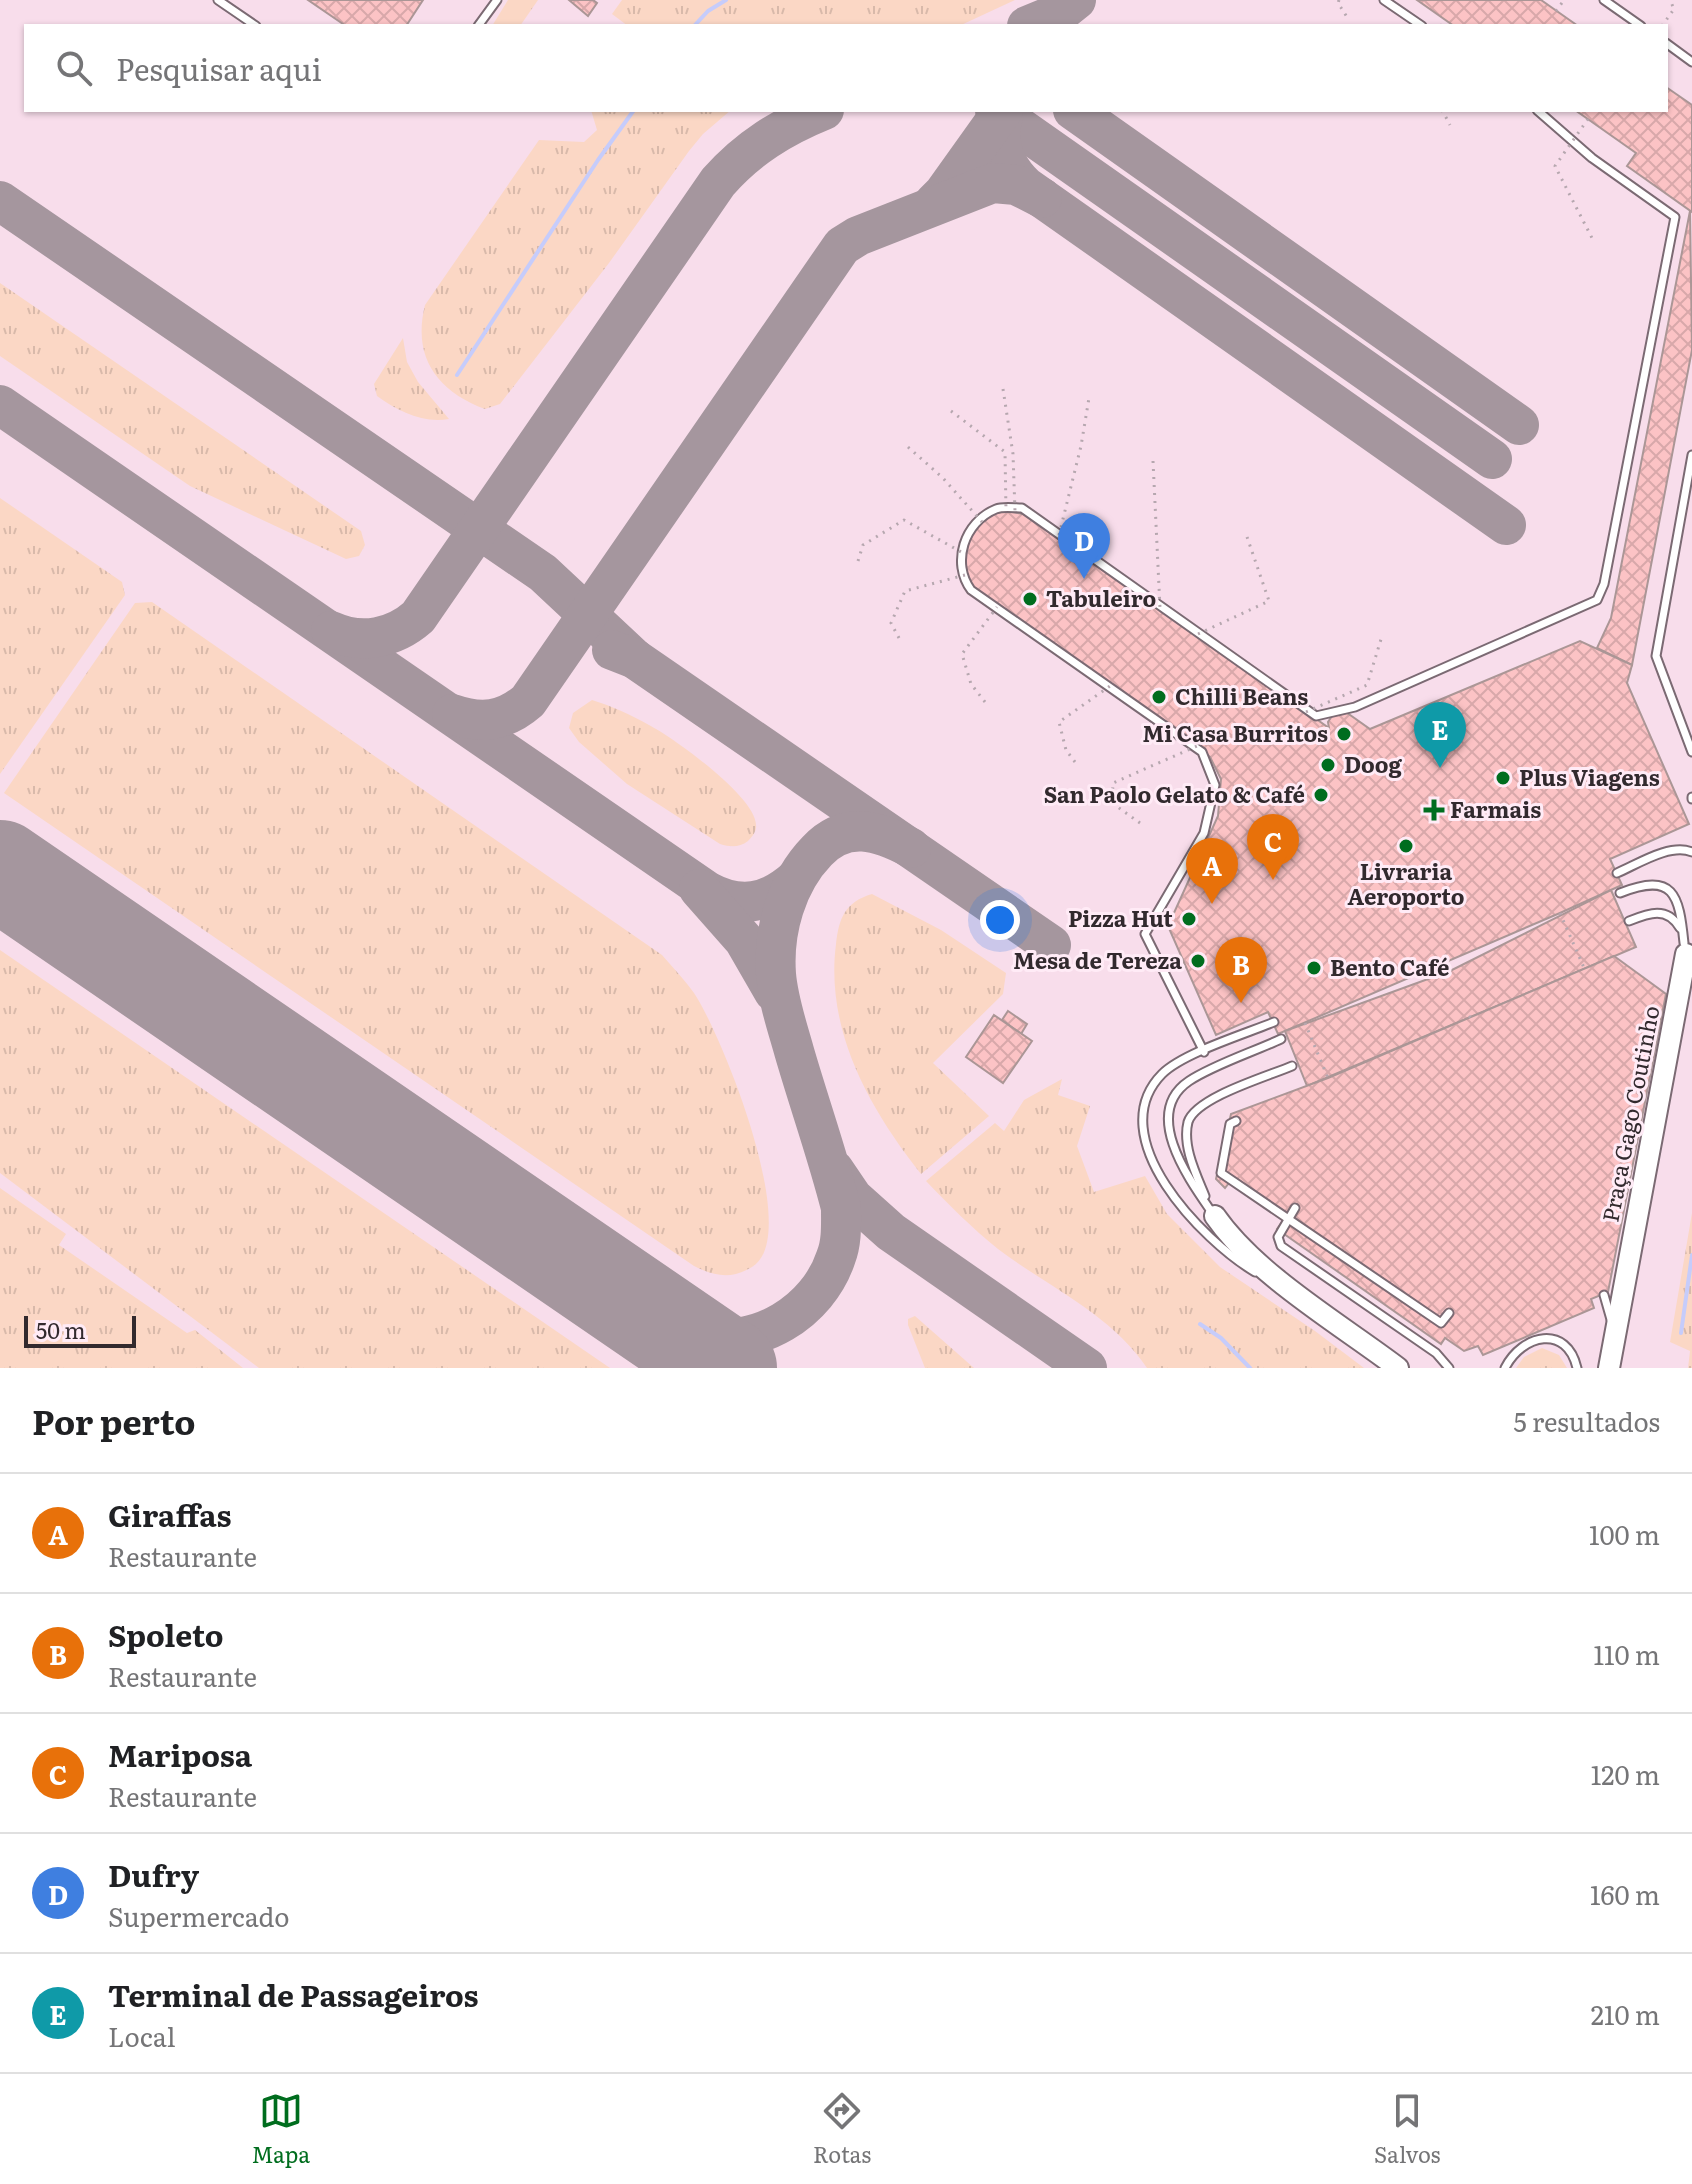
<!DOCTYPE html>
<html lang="pt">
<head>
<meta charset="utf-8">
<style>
	body { margin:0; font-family:Literata,serif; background:#f2f2f2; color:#202124 }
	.scale { position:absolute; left:24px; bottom:20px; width:112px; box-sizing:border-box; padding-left:8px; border:4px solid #322a2e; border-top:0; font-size:22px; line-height:28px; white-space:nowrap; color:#322a2e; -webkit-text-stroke:6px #ffebf6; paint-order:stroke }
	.you { position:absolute; left:1000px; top:920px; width:28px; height:28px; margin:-20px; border:6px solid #fff; border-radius:50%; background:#1a73e8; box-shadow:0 0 0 12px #1a73e833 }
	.badge { display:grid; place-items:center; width:52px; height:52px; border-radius:50%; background:#006d1e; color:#fff; font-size:26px; font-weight:700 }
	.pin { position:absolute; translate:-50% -66px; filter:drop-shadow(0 2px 4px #0008) }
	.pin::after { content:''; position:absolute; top:42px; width:28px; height:24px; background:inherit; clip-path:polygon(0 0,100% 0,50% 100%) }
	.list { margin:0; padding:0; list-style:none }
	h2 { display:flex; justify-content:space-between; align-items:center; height:104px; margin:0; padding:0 32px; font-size:34px }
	h2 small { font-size:26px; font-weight:400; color:#757577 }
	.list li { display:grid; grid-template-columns:52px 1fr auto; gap:24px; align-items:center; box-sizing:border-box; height:120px; padding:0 32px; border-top:2px solid #e0e0e0 }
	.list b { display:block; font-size:30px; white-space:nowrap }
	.list p { margin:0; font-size:26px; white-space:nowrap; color:#757577 }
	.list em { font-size:26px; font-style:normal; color:#757577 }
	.icon { flex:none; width:44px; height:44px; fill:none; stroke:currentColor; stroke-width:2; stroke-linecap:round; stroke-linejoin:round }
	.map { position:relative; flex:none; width:1692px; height:1368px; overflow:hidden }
	.search { position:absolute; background:#fff; box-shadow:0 2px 6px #0004; left:24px; right:24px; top:24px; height:88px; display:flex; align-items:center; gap:20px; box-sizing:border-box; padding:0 28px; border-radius:0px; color:#757577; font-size:30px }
	.sheet { height:704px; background:#fff }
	nav { display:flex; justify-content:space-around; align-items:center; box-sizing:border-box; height:112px; border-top:2px solid #e0e0e0; background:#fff; font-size:22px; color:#757577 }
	nav a { display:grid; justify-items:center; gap:4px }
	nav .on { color:#006d1e }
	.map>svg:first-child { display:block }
</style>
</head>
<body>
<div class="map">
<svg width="1692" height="1368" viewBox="0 0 1692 1368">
	<defs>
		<pattern id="grass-tufts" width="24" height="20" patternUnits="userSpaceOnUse" patternTransform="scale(2)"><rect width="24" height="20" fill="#fbd7c5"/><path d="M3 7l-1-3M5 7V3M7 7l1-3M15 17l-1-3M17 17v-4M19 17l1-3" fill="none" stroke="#d8b9aa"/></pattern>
		<pattern id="building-cross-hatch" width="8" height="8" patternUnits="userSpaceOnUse" patternTransform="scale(2)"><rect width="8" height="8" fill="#fcc3c5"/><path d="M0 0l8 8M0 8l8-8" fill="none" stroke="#d8a8aa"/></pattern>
	</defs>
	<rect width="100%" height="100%" fill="#ffebf6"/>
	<path fill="#f8ddeb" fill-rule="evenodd" d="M0,0h1692v1368h-1692zM26,26h1640v84h-1640z"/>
	<g fill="url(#grass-tufts)">
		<path d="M508,0h30l-18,26h-28z"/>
		<path d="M622,0h393l-56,26h-331l-16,-12z"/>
		<path d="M591,110h140l-28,24 -14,17 -80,112 -109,141 -15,5c-48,-18 -73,-52 -60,-104l114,-165 45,2 13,-12z"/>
		<path d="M0,283l361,248 4,14 -6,11 -13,3 -156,-73 -190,-130z"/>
		<path d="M403,338l4,24 11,20 31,37c-26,5 -51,-8 -72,-23l-3,-12z"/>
		<path d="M0,498l122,84 3,13 -125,179z"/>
		<path d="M152,602l510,353c11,13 23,25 32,38 27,40 110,243 58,274 -21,13 -38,9 -58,-1l-690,-473 131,-190z"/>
		<path d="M592,700c20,6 39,15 57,25 25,13 107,72 107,100 1,6 -4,12 -8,16 -9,7 -18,6 -28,3l-93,-60 -48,-42 -10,-14 4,-15z"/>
		<path d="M872,894l69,36 65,43 -3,21 -70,69 56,53 -68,58c-52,-66 -96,-144 -85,-230 3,-26 9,-42 36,-50z"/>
		<path d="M0,950l610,418h-351l-259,-195z"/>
		<path d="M1062,1079l-4,16 32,11 -13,40 17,46 51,-16 22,38 53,53 95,64 49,37h-217c-36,-54 -99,-81 -149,-119 -26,-21 -49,-44 -72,-68l69,-58 9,8 20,-31z"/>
		<path d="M0,1188l66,46 -7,11 128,88 8,-3 48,38h-243z"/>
		<path d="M1692,1213v155h-4l2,-17 -20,-9z"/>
		<path d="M915,1316l59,52h-49l-17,-43v-6z"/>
		<path d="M1542,1348l17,7 8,13h-51l8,-11z"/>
	</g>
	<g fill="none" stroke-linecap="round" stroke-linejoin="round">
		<g stroke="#c6ccfb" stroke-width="4">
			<path d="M694,26l14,-15 18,-11"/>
			<path d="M457,375l141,-215 36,-50"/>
			<path d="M1200,1324l21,14 29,30"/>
			<path d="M1681,1333l11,-78"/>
		</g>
		<g stroke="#a5969e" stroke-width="40">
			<path d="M1027,26l34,-14 15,-12"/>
			<path d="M995,110l497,349"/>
			<path d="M1005,110c-11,29 -2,55 20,76l481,339"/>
			<path d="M1073,110l446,315"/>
			<path d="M0,201l543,372 92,86"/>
			<path d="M934,203l9,-9 60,-84"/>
			<path d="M0,405l707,486c33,18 61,13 89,-12"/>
			<path d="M331,631c31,14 63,7 87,-14l300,-435c30,-34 64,-55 106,-72"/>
			<path d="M612,650l23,9 416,286"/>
			<path d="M452,714c29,10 52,8 76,-13l314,-455 16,-10 135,-53 23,2 26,13"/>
			<path d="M0,870v1"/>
			<path d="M699,889l45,51 30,52"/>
			<path d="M834,1170l19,28 38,34 196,136"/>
			<path d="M629,1301c22,13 45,30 71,35 57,13 118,-24 136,-79 6,-15 5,-32 5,-49 -13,-52 -32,-105 -47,-157 -7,-25 -16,-51 -18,-77 -3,-43 10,-91 41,-123 29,-31 62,-20 94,-3"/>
		</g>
		<path stroke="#a5969e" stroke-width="100" d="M0,870l727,498"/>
	</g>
	<g fill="url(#building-cross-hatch)" stroke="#ab9696" stroke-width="2">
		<path d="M308,0h115l-17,26h-60z"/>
		<path d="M569,0h24l4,3 -9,13z"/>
		<path d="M1417,0h124l37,26h-124z"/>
		<path d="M1666,87l26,18v107l-65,-46 9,-13 -61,-43h91z"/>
		<path d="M1690,211l2,139 -60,315 -35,-17 14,-30z"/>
		<path d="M1006,511l23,4 300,213 -1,-6 8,-12h7l27,19 210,-88 52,24 -5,18 62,141 -79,35 12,26 -62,28 -282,121 -10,-22 -52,23 -48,-109 50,-110 3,-37 -11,-22 -237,-166 -11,-28 6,-25 14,-16 12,-9z"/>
		<path d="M1611,890l25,57 -329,139 -22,-55 165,-60z"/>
		<path d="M1614,956l52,38 -58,298 -17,7 3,9 -111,47 -5,-9 -14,5 -19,-13 -4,6 -164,-115 7,-10 -55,-36 -4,5 -9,-9 15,-65 97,-36z"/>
		<path d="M1008,1011l19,13 -6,10 -19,-14z"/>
		<path d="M994,1015l38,26 -29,42 -37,-26z"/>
	</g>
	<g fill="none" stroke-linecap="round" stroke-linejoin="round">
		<defs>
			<g id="service">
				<path d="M218,0l38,26"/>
				<path d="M1384,0l38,26"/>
				<path d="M1604,0l37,26"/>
				<path d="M478,26l19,-26"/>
				<path d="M1666,43l26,19"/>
				<path d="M1692,455l-36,201 36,96"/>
				<path d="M1692,797v2"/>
				<path d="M1617,873c21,-9 53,-30 75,-21"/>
				<path d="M1620,893c54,-21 59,1 64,50"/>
				<path d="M1629,921c20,-8 38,-15 51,7"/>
				<path d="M1204,1052l-59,-118 59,-101 11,-48 -13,-33 -231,-162c-20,-27 -7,-68 25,-81 7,-3 18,-1 26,-1l294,208 39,-9 242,-107 7,-16 71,-367 -83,-59 -55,-48"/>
				<path d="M1236,1121l-6,3 -9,49 220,150 8,-10"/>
				<path d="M1205,1196c-9,-22 -23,-50 -17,-74 8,-25 81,-46 104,-56"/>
				<path d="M1295,1208l-17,29 3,9 155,107 13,15"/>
				<path d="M1213,1214c-22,-32 -73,-100 -24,-133 24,-16 64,-29 92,-42"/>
				<path d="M1255,1272c-52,-31 -155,-135 -93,-198 21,-21 83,-40 112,-52"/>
				<path d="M1604,1295l8,28"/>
				<path d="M1505,1368c17,-34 62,-44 72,0"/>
			</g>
			<g id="secondary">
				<path d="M1215,1216c41,59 125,108 183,152"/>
				<path d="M1609,1368l77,-414"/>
			</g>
		</defs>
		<use href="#service" stroke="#7b6a73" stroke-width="11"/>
		<use href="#secondary" stroke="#7b6a73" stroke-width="24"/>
		<g stroke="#b6a7af" stroke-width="3" stroke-dasharray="2 6" stroke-linecap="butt">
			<path d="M1339,0l-1,3 9,14"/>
			<path d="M1556,11l8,-11"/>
			<path d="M1441,26l4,-6"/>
			<path d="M1662,26l12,-17 -4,-9"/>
			<path d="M1442,110l8,15"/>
			<path d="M1560,913l25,57"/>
			<path d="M1446,962l4,9"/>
			<path d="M1469,1016l2,2"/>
			<path d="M1305,1023l23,55"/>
		</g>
		<use href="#service" stroke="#fff" stroke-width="7"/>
		<use href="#secondary" stroke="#fff" stroke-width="20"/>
		<g stroke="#b6a7af" stroke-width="3" stroke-dasharray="2 6" stroke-linecap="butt">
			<path d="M1588,119l-33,47 38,74"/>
			<path d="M1003,389l10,65 2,57"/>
			<path d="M951,411l54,41 1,59"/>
			<path d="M908,447l35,31 39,44"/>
			<path d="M1153,461l7,147"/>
			<path d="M1059,535l22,-89 8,-48"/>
			<path d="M858,561l5,-16 41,-25 59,33"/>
			<path d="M1198,634l71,-33 -23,-67"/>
			<path d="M899,638l-8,-15 14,-32 60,-16"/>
			<path d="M985,702l-14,-18 -9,-30 35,-47"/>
			<path d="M1306,712l61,-27 15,-49"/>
			<path d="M1075,762l-9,-12 -7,-28 51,-36"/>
			<path d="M1140,823l-28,-20 1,-20 84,-37"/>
		</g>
	</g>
	<g fill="#006d1e" stroke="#ffebf6" stroke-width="3">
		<circle cx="1030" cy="599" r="8"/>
		<circle cx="1159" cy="697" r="8"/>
		<circle cx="1344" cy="734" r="8"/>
		<circle cx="1328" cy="765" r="8"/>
		<circle cx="1503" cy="778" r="8"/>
		<circle cx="1321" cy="795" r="8"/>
		<path d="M1430 798h8v8h8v8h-8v8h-8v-8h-8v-8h8z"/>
		<circle cx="1406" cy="846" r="8"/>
		<circle cx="1189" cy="919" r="8"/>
		<circle cx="1198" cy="961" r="8"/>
		<circle cx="1314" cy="968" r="8"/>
	</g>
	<g text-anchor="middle" stroke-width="6" stroke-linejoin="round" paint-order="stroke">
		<g font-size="22" font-weight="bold" fill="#322a2e" stroke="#ffebf6" text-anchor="start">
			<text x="1046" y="607">Tabuleiro</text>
			<text x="1175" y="705">Chilli Beans</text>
			<text x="1328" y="742" text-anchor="end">Mi Casa Burritos</text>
			<text x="1344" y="773">Doog</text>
			<text x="1519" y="786">Plus Viagens</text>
			<text x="1305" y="803" text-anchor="end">San Paolo Gelato &amp; Café</text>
			<text x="1450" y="818">Farmais</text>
			<text x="1406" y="880" text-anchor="middle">Livraria<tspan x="1406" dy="25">Aeroporto</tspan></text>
			<text x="1173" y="927" text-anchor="end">Pizza Hut</text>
			<text x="1182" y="969" text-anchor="end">Mesa de Tereza</text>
			<text x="1330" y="976">Bento Café</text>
		</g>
		<g font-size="22" fill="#322a2e" stroke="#ffebf6">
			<text transform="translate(1631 1114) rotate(-79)" y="8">Praça Gago Coutinho</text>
		</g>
	</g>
</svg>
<div class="scale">50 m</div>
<div class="you"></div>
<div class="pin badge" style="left:1212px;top:904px;background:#e8710a">A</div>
<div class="pin badge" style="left:1241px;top:1003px;background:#e8710a">B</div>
<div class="pin badge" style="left:1273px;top:880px;background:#e8710a">C</div>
<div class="pin badge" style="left:1084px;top:579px;background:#3f7fe0">D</div>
<div class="pin badge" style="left:1440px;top:768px;background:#0f9aa8">E</div>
<div class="search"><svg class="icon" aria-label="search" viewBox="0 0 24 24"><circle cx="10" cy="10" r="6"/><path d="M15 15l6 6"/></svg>Pesquisar aqui</div>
</div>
<section class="sheet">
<h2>Por perto<small>5 resultados</small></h2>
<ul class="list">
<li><span class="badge" style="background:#e8710a">A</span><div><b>Giraffas</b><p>Restaurante</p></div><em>100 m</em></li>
<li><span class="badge" style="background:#e8710a">B</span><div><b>Spoleto</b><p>Restaurante</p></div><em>110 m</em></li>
<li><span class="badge" style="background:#e8710a">C</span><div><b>Mariposa</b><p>Restaurante</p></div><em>120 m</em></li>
<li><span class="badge" style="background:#3f7fe0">D</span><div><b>Dufry</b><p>Supermercado</p></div><em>160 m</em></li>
<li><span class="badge" style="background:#0f9aa8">E</span><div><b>Terminal de Passageiros</b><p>Local</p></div><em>210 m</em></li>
</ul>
</section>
<nav>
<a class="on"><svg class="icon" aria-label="map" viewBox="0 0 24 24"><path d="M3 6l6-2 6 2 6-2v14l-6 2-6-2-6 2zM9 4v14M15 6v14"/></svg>Mapa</a>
<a><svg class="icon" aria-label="directions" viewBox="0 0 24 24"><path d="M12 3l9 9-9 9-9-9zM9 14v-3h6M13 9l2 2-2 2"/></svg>Rotas</a>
<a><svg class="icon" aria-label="saved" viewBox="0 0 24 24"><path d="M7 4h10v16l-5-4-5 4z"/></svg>Salvos</a>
</nav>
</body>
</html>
